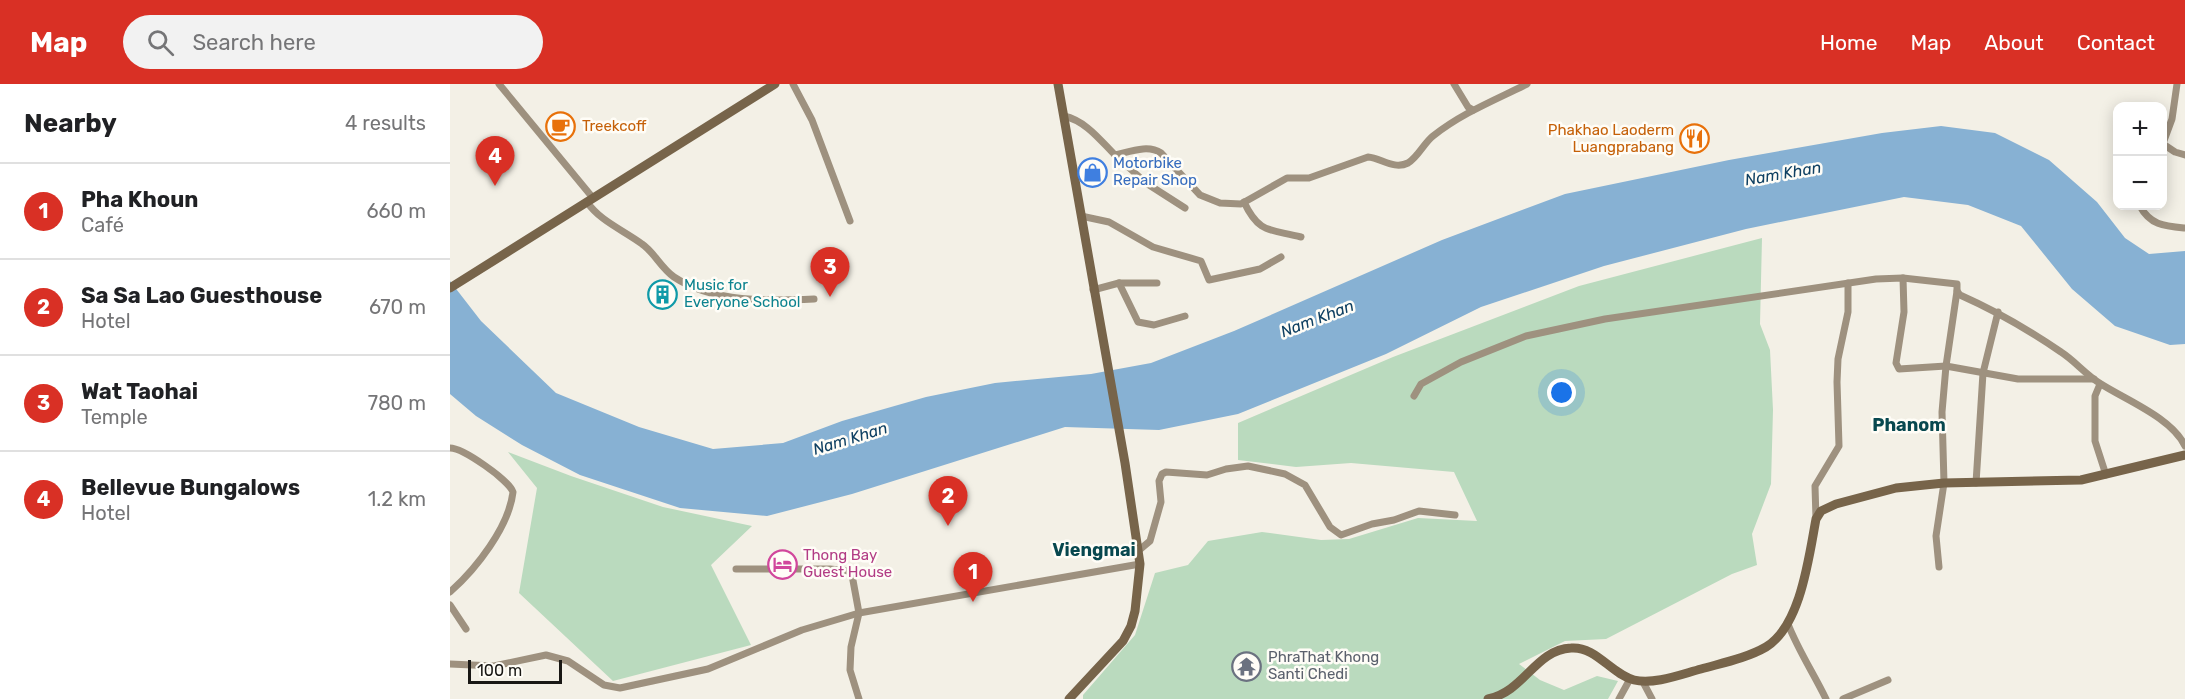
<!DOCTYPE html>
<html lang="en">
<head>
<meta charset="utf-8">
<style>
	body { margin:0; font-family:Rubik,sans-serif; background:#f2f2f2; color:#202124 }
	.controls { position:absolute; right:18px; top:18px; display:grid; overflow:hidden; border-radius:12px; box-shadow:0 3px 15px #0003 }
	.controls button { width:54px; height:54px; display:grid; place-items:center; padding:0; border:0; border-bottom:2px solid #e0e0e0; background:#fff; color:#202124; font:30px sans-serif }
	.scale { position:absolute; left:18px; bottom:15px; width:94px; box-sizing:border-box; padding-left:6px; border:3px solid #191815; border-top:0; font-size:16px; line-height:21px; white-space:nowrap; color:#191815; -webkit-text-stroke:4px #fffdf7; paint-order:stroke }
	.you { position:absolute; left:1112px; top:309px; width:21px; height:21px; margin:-15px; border:4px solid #fff; border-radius:50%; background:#1a73e8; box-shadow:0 0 0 9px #1a73e833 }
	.badge { display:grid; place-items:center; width:39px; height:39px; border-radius:50%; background:#d93025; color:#fff; font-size:20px; font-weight:700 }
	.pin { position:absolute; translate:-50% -50px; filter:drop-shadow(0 2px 3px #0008) }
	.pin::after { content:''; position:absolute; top:32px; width:21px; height:18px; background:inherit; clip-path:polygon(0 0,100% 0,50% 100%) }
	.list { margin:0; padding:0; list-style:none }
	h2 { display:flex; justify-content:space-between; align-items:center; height:78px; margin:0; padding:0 24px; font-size:26px }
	h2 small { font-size:20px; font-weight:400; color:#757577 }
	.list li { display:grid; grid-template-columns:39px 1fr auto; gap:18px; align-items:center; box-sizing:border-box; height:96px; padding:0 24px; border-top:2px solid #e0e0e0 }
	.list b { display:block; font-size:22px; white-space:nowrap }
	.list p { margin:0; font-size:20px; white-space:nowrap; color:#757577 }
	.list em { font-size:20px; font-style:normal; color:#757577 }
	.icon { flex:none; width:33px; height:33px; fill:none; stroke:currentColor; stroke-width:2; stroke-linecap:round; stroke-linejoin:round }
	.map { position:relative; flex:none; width:1735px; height:615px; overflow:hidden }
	header { display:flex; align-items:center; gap:36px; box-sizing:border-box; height:84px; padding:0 30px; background:#d93025; color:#fff }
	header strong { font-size:28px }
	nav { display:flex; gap:33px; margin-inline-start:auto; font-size:21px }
	.search { width:420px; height:54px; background:#f2f2f2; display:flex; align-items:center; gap:15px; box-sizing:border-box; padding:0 21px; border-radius:33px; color:#757577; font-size:22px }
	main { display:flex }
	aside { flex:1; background:#fff }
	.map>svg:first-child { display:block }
</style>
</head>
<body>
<header>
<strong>Map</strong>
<div class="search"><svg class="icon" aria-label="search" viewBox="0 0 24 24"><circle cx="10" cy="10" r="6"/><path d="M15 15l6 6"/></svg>Search here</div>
<nav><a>Home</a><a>Map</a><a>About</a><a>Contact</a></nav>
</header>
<main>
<aside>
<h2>Nearby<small>4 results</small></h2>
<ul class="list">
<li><span class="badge">1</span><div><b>Pha Khoun</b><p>Café</p></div><em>660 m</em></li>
<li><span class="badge">2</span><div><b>Sa Sa Lao Guesthouse</b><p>Hotel</p></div><em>670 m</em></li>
<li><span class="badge">3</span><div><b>Wat Taohai</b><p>Temple</p></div><em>780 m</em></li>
<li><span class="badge">4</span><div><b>Bellevue Bungalows</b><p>Hotel</p></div><em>1.2 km</em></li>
</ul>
</aside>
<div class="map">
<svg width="1735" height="615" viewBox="0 0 1735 615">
	<rect width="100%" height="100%" fill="#f3f0e6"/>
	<g fill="#badabe">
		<path d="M1312,154l-2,86 10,26 3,60 -2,74 -19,50 5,31 -25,9 -126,65 -41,2 -46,23 21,16 24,10 33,-14 21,5 -10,18h-525v-4l52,-60 20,-62 33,-8 20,-24 54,-9 59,8 28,-1 69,-21 59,3 -23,-49 -103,-9 -55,4 -58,-7v-37l155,-66 186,-71z"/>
		<path d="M58,368l63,24 92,31 89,19 -41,39 40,80 -138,36 -94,-88 18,-105z"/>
	</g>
	<path fill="#87b1d3" d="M1491,42l54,7 54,27 48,42 28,36 24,16 36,-3v93l-15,1 -55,-19 -43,-37 -51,-63 -53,-21 -64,-8 -158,32 -142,37 -123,41 -95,47 -148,60 -79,16 -94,-3 -213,67 -85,22 -87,-8 -100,-33 -58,-30 -46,-29 -26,-22v-113l31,40 75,72 83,34 74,22 70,-6 59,-22 84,-24 69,-14 96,-9 60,-11 83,-32 208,-91 123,-46 164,-34 153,-27z"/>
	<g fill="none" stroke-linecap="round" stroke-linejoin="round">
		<g stroke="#9e917f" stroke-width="7">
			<path d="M49,0l94,114"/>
			<path d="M343,0l19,36 38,101"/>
			<path d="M1004,0l14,23 5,3"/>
			<path d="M614,32c22,5 36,24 51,39 14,-3 33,-11 46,-2l39,42 20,8 21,1 46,-26h22l59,-21c13,1 26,13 40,6 10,-6 16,-20 25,-27 29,-23 62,-36 94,-52"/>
			<path d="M1713,60l12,8 10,3"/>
			<path d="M1712,62l10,-27 5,-35"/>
			<path d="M665,71l31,28 39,25"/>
			<path d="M137,118c13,19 36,28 55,42 12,8 19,24 32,33 39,26 95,24 140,22"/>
			<path d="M794,118c15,32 26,27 57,35"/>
			<path d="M1690,122c10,19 24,20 45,22"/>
			<path d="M631,132l28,6 44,25 48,14 8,19 51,-11 21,-12"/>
			<path d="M1453,194l1,34 -8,51 3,6 47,-3 72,13h76"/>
			<path d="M669,199l19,39 16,3 31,-9"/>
			<path d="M643,206l26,-7h38"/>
			<path d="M1650,300l-5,12v45l11,34"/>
			<path d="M964,312l7,-12 40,-22 65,-26 79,-17 271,-40 27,-1 54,6v7l3,4c36,16 69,35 101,57 14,9 25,23 40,32 25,16 71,34 84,62"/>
			<path d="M0,364c13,0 59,32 63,44 -4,35 -37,77 -63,100"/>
			<path d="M1526,399l7,-110 15,-61"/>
			<path d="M1366,435l-1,-33 24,-40 -2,-64 1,-23 10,-47v-29"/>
			<path d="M688,467l12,-10 11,-39 -2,-21 3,-7 4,-2 41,3 19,-6 22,-3 37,8 20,11 25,42 11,8 31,-11 22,-4 25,-9 36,4"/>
			<path d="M1489,483l-3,-31 8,-53 -2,-71 4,-46 11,-75"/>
			<path d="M286,485h94l19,2 3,4 7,38 -8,34 -1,23 9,29"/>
			<path d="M0,521l16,24"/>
			<path d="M1338,540c10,26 26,50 38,75"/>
			<path d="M0,580l44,2 52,-11 22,6 36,24 16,3 88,-19 94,-39 57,-17 281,-49"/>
			<path d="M1193,598l9,17"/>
			<path d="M1169,615l11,-20"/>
			<path d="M1393,615l45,-19"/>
		</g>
		<g stroke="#77644a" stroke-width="9">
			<path d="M608,0l67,379 15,101 -5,47 -4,15 -8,15 -54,58"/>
			<path d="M0,204l325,-204"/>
			<path d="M1038,615c37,-8 47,-49 83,-51 25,-2 40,26 63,32 20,5 48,-6 67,-11 21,-6 46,-11 65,-22 35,-21 43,-91 50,-128l5,-8 15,-7 60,-16 48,-5 137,-3 104,-25"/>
		</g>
	</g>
	<defs>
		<symbol id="cafe-ring" viewBox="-11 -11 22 22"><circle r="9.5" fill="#fffdf7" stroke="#e8710a" stroke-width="1.5"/><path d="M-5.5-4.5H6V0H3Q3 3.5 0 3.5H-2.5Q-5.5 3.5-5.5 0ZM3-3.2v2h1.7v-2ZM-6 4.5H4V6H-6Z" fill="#e8710a"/></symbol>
		<symbol id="restaurant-ring" viewBox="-11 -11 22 22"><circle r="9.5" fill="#fffdf7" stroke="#e8710a" stroke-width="1.5"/><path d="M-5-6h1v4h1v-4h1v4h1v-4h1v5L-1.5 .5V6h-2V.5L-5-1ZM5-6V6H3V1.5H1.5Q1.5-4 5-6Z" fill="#e8710a"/></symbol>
		<symbol id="shop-ring" viewBox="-11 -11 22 22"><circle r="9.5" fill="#fffdf7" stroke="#3f7fe0" stroke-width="1.5"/><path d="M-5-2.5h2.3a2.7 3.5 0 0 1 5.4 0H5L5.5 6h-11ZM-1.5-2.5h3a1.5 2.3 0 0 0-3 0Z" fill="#3f7fe0"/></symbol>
		<symbol id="building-ring" viewBox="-11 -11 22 22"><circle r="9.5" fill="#fffdf7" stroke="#0f9aa8" stroke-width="1.5"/><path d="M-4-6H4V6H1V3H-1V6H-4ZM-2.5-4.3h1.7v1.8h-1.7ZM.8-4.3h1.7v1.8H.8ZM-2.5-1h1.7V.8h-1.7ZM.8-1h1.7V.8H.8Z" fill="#0f9aa8"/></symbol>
		<symbol id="hotel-ring" viewBox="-11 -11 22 22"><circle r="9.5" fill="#fffdf7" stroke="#d1479c" stroke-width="1.5"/><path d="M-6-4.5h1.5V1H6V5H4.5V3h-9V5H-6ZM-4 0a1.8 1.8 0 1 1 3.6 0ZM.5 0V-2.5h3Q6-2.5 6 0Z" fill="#d1479c"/></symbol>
		<symbol id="temple-ring" viewBox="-11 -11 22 22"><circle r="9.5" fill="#fffdf7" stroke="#6b7280" stroke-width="1.5"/><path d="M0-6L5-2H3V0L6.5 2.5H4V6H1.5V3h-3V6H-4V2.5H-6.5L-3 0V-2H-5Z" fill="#6b7280"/></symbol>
	</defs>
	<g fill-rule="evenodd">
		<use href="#cafe-ring" x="94" y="26" width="33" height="33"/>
		<use href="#restaurant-ring" x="1228" y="38" width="33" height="33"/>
		<use href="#shop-ring" x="626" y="72" width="33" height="33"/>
		<use href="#building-ring" x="196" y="194" width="33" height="33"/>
		<use href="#hotel-ring" x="316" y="464" width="33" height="33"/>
		<use href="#temple-ring" x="780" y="566" width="33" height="33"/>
	</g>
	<g text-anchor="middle" stroke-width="5" stroke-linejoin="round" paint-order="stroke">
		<g font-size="15" fill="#c56008" stroke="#fffdf7" text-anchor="start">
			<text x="132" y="47">Treekcoff</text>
			<text x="1224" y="51" text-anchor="end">Phakhao Laoderm<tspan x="1224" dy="17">Luangprabang</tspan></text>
		</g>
		<g font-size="15" fill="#366cbe" stroke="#fffdf7" text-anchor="start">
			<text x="663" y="84">Motorbike<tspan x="663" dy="17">Repair Shop</tspan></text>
		</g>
		<g font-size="15" fill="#0d838f" stroke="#fffdf7" text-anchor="start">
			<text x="234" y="206">Music for<tspan x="234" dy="17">Everyone School</tspan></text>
		</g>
		<g font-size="15" fill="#b23c85" stroke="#fffdf7" text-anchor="start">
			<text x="353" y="476">Thong Bay<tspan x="353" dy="17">Guest House</tspan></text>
		</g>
		<g font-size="15" fill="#5b616d" stroke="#fffdf7" text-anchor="start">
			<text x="818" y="578">PhraThat Khong<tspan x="818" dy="17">Santi Chedi</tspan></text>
		</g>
		<g font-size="16" font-style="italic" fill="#0f4062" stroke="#fffdf7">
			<text transform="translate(1333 89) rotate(-10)" y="6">Nam Khan</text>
			<text transform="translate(867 234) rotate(-21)" y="6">Nam Khan</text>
			<text transform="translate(400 354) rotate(-17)" y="6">Nam Khan</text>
		</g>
		<g font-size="18" font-weight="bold" fill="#08484f" stroke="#fffdf7">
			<text x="1459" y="347">Phanom</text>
			<text x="644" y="472">Viengmai</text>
		</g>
	</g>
</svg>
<div class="controls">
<button>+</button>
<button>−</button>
</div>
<div class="scale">100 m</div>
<div class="you"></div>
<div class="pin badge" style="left:523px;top:518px">1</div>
<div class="pin badge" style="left:498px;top:442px">2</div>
<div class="pin badge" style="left:380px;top:213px">3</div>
<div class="pin badge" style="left:45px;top:102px">4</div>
</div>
</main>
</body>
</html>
